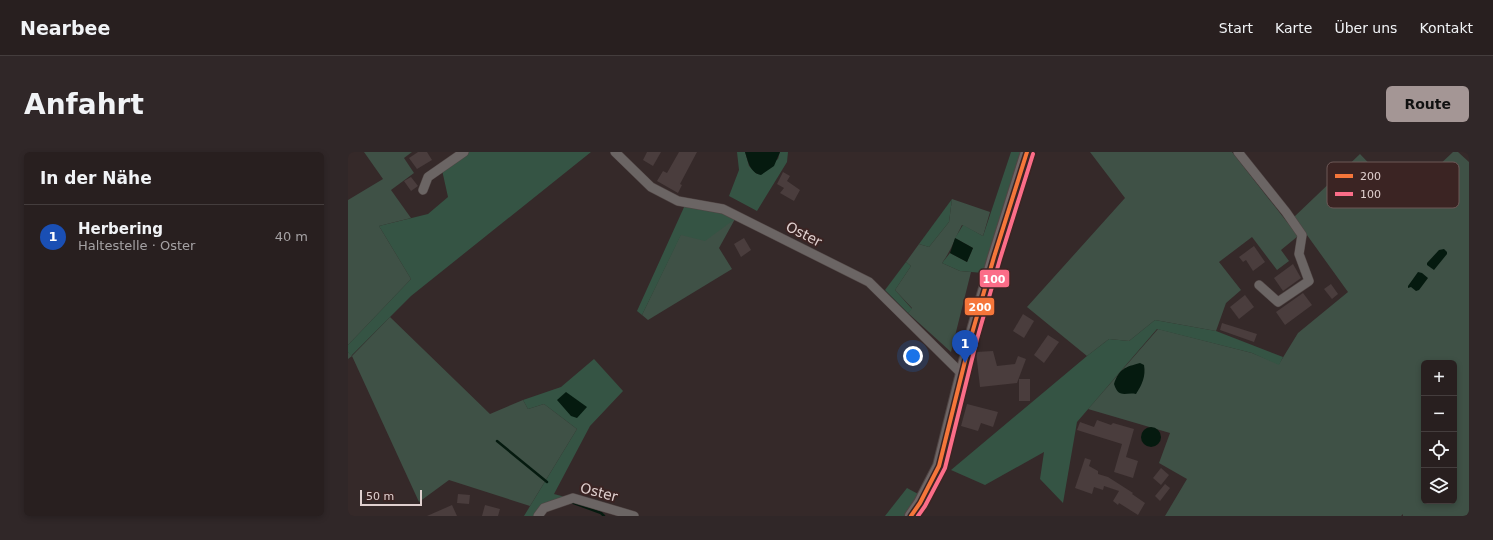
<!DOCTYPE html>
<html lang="de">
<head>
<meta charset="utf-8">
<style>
	body { margin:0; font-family:"DejaVu Sans",sans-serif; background:#302728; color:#f1f3f6 }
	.controls { position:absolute; right:12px; bottom:12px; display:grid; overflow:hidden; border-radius:6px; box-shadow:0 2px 6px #0003 }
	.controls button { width:36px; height:36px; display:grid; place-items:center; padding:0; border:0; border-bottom:1px solid #443d3d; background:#281f1f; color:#f1f3f6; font:20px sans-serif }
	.scale { position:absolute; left:12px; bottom:10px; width:62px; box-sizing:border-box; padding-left:4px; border:2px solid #e0d0cf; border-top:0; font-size:11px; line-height:14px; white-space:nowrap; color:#e0d0cf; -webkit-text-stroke:3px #3b2423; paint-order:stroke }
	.you { position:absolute; left:565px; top:204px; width:14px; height:14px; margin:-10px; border:3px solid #fff; border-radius:50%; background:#1a73e8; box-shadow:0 0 0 6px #1a73e833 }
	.badge { display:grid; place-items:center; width:26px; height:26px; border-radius:50%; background:#a49695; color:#fff; font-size:13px; font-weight:700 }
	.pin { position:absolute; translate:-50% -33px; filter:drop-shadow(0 1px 2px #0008) }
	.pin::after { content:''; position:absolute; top:21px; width:14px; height:12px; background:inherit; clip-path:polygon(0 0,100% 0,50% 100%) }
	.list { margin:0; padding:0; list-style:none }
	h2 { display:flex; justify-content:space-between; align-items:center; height:52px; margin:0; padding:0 16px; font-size:17px }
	h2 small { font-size:13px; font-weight:400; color:#a5a2a4 }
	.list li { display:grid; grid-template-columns:26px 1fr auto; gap:12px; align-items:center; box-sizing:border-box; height:64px; padding:0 16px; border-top:1px solid #443d3d }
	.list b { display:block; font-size:15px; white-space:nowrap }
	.list p { margin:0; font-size:13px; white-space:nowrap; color:#a5a2a4 }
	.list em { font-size:13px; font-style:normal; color:#a5a2a4 }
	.icon { flex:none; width:22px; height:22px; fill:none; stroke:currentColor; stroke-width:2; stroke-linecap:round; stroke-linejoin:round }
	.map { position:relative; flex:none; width:1121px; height:364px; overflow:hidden; border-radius:6px }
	header { display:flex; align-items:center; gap:24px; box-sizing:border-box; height:56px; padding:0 20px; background:#281f1f; border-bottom:1px solid #443d3d }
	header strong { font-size:19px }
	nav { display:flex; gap:22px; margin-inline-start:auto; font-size:14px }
	.intro { display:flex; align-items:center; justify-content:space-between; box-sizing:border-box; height:96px; padding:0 24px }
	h1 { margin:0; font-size:28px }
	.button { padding:10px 18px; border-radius:6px; background:#a49695; color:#111; font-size:14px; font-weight:700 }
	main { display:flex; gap:24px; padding:0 24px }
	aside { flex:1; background:#281f1f; border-radius:6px; box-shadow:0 2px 6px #0003 }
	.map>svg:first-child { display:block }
</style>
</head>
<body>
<header>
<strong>Nearbee</strong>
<nav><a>Start</a><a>Karte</a><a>Über uns</a><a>Kontakt</a></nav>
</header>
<div class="intro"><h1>Anfahrt</h1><a class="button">Route</a></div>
<main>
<aside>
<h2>In der Nähe<small></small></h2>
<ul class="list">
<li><span class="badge" style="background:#1a4fb4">1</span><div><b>Herbering</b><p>Haltestelle · Oster</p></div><em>40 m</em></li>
</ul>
</aside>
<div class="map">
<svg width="1121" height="364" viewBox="0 0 1121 364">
	<rect width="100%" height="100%" fill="#352929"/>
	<g fill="#3f5146" fill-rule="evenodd">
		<path d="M16,0h48l-8,6 10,15 -23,17 20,28 -32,8 32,53 -63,66v-145l35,-21z"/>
		<path d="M742,0h142l66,84 -17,14 8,11 -12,9 -25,-33 -33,25 22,28 -15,13 -10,28 -61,-11 -26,21 -20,-2 -22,17 -60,-49 98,-109z"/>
		<path d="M1105,0h5l11,10v354h-66v-2l-2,2h-236l22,-37 -28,-16 11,-30 -82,-24 70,-80 94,24 27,11 19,-31 50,-41 -54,-75 66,-63 43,45zM1076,211h30v138h-30z"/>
		<path d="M604,47l38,13 -7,24 -21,-11c-7,13 -11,26 -20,38l18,8 11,1 -20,80 -43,-39 4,-5 -17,-18 16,-24 -5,-4 13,-18 10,3 20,-25z"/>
		<path d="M387,67l-16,29 13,21 -84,51 -6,-5 39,-81z"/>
		<path d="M42,165l100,97 33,-14 5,9 16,-5 33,25 -47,77 -81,-26 -30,22 -67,-146 -4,3v-7l4,4z"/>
	</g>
	<g fill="#355444">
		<path d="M119,0h124l-180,144 -60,60 -3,-4v-7l63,-66 -32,-53 49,-12 20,-17 -6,-27z"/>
		<path d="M389,0h8l4,14 8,8 21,-15 2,-7h8l-1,10 -30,49 -28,-15 10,-26z"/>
		<path d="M663,0h11l-39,121 -23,-2 -18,-8 8,-10 17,9 6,-14 -18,-10 8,-13 20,11z"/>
		<path d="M604,47l-3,23 -20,25 -10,-3z"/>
		<path d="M337,53l36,7 14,7 -30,22 -24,-6 -39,80 -5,-4z"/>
		<path d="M558,110l5,4 -16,24 17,19 -4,4 -23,-23z"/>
		<path d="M807,168l61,11 67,26 -4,8 -27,-12 -95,-24 -80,93 -14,81 -23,-24 4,-27 -59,33 -34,-15 136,-114 22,-17 20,2z"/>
		<path d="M246,207l29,32 -33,35 -36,68 11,3 -31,19h-10l53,-87 -33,-25 -16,5 -5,-9 38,-13z"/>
		<path d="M559,336l13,7 -15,21h-20z"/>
	</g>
	<g fill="#051a0f">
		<path d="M397,0h35l-6,14 -13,9c-11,-2 -13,-14 -16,-23z"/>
		<path d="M607,86l18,10 -6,14 -17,-9z"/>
		<path d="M1096,97l3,3v2l-13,16 -7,-5v-2l12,-13z"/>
		<path d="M1070,120l4,1 6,5 -9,12 -3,1 -5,-4 -3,1v-2z"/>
		<path d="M792,211l4,2c2,11 -2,20 -8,29 -11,-2 -17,5 -22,-10 5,-15 11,-17 26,-21z"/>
		<path d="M218,240l21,15 -10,11 -6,-2 -14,-16z"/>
		<circle cx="803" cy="285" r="10"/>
	</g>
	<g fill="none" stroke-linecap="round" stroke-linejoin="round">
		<g stroke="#051a0f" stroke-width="2.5">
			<path d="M149,289l50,41"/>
			<path d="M223,350l30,11 3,3"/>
		</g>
	</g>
	<g fill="#4a3d3d">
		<path d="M70,0h9l5,8 -15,9 -8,-11z"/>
		<path d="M299,0h14l-8,14 -10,-6z"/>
		<path d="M331,0h18l-17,32 2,1 -4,8 -21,-12 6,-10 4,2z"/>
		<path d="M435,20l7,4 -3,5 13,9 -6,11 -14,-8 4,-5 -7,-4z"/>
		<path d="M63,25l7,9 -7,5 -7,-10z"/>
		<path d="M396,86l7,12 -10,7 -7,-13z"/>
		<path d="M906,94l11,16 -12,9 -7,-11 -3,2 -4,-5z"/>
		<path d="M945,112l8,14 -18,13 -9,-13z"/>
		<path d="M983,132l7,10 -6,5 -8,-10z"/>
		<path d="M955,141l9,12 -27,20 -9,-13z"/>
		<path d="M897,143l9,12 -15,12 -9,-12z"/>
		<path d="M675,162l11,7 -10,17 -11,-7z"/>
		<path d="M874,171l35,11 -3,8 -34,-12z"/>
		<path d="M700,183l11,7 -15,21 -10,-8z"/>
		<path d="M645,199l4,15 18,-2 3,-8 8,3 -9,24 -37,4 -4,-35z"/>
		<rect x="671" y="227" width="11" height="22"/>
		<path d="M619,252l31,8 -5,15 -12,-4 -3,8 -17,-5z"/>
		<path d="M749,268l14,5 2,-2 21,6 -8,28 12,4 -5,17 -19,-6 8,-28 -45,-14 3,-8 14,5z"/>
		<path d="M737,306l6,2 -2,6 9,5v3l10,3 25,16 -1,1 13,9 -7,12 -19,-12 -1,2 -5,-4 6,-10 -15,-5 -1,4 -9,-3 -2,7 -17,-6z"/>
		<path d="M813,316l8,7 -8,10 -8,-7z"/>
		<path d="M817,332l5,4 -10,13 -5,-5z"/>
		<path d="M110,342l12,1 -1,9 -12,-1z"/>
		<path d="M104,353l5,11h-30z"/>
		<path d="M137,353l15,4 -2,7h-16z"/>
	</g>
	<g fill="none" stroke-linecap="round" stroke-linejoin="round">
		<defs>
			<g id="minor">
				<path d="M267,0l36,35 27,14 45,8 146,73 93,92"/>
				<path d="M890,0l48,60 16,23 -3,19 10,27 -31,21 -19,-17"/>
				<path d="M75,38l5,-13 36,-25"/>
				<path d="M190,364l6,-8 29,-10 61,18"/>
			</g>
			<path id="major" d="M563,364l9,-13 19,-37 32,-129 23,-80 33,-105"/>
		</defs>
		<use href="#minor" stroke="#504544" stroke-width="10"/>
		<use href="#major" stroke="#504544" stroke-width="14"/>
		<use href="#minor" stroke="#6b6564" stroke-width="9"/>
		<use href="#major" stroke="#6d6565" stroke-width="12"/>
		<defs>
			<path id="bus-1" d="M563,364l9,-13 19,-37 32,-129 23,-80 33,-105"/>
			<path id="bus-2" d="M570,364l7,-10 20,-38 32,-129 23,-80 33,-105"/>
		</defs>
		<use href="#bus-1" stroke="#3b2423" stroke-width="7"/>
		<use href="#bus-2" stroke="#3b2423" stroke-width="7"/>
		<use href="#bus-1" stroke="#f5763a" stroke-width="4"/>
		<use href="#bus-2" stroke="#fb6d88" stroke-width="4"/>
	</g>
	<g text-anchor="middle" stroke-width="4" stroke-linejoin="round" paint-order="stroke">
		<g font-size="14" fill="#e0d0cf" stroke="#3b2423">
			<text transform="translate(456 82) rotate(27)" y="5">Oster</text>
			<text transform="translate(251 340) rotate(15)" y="5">Oster</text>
		</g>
	</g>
	<rect x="979" y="10" width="132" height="46" rx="6" fill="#3b2423" stroke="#6d5857" stroke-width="1"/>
	<rect x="987" y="22" width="18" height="4" fill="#f5763a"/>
	<rect x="987" y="40" width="18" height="4" fill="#fb6d88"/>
	<g font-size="11" fill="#e0d0cf">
		<text x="1012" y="28">200</text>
		<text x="1012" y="46">100</text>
	</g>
	<g stroke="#3b2423" stroke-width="1.5">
		<rect x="631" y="117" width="31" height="19" rx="4" fill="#fb6d88"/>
		<rect x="616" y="145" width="31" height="19" rx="4" fill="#f5763a"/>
	</g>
	<g font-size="11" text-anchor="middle" font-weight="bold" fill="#fff">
		<text x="646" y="131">100</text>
		<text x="632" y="159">200</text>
	</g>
</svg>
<div class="controls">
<button>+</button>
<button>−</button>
<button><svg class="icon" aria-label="locate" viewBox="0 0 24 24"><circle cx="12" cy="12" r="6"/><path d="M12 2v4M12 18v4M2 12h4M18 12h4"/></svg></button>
<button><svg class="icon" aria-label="layers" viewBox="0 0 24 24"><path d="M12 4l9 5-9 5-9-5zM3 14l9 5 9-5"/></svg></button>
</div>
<div class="scale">50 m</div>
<div class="you"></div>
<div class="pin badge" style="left:617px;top:211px;background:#1a4fb4">1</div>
</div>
</main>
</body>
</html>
